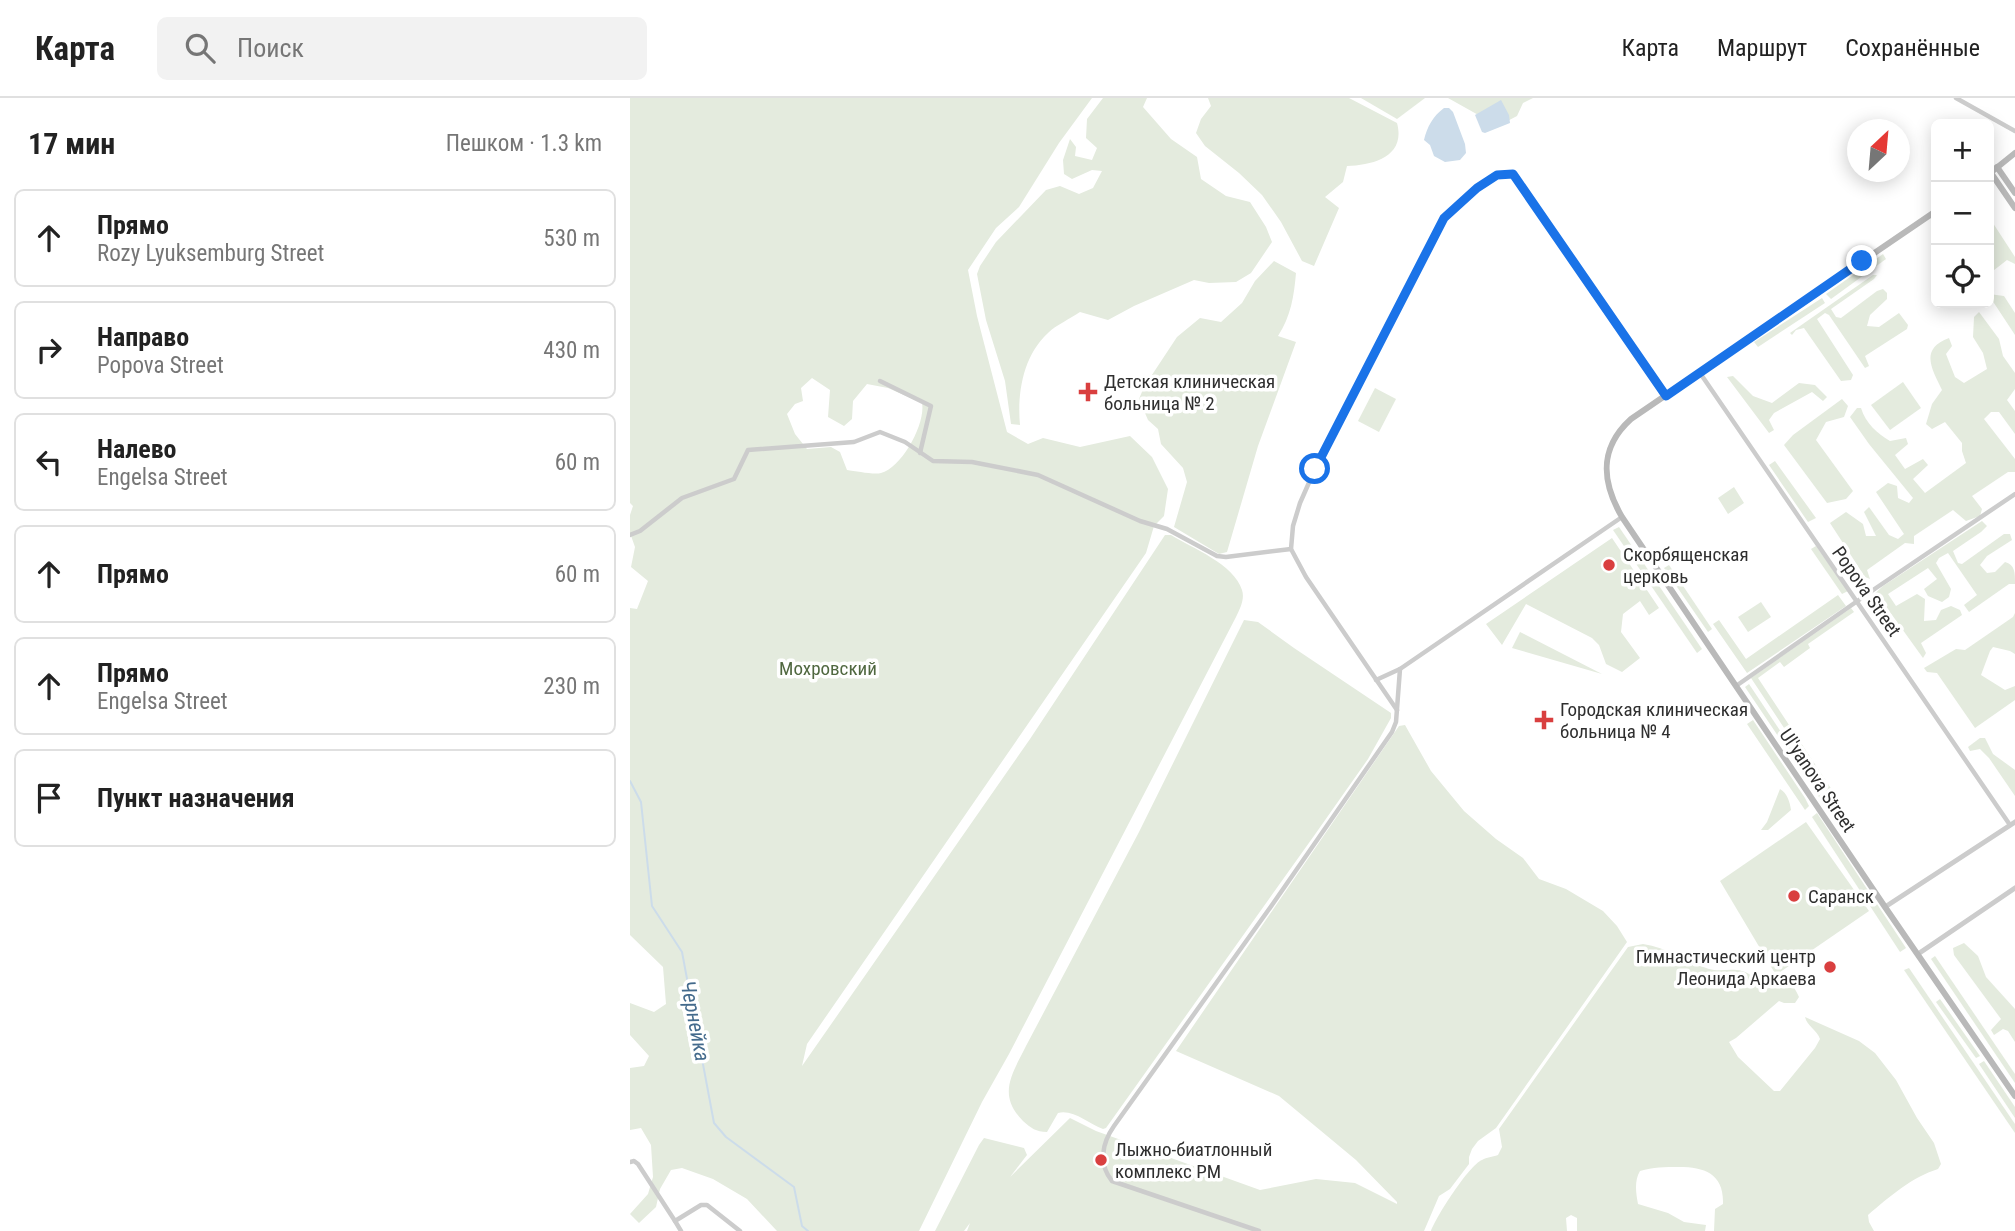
<!DOCTYPE html>
<html lang="ru">
<head>
<meta charset="utf-8">
<style>
	body { margin:0; font-family:"Roboto Condensed",sans-serif; background:#f2f2f2; color:#222 }
	.controls { position:absolute; right:21px; top:21px; display:grid; overflow:hidden; border-radius:10px; box-shadow:0 4px 18px #0003 }
	.controls button { width:63px; height:63px; display:grid; place-items:center; padding:0; border:0; border-bottom:2px solid #e0e0e0; background:#fff; color:#222; font:35px sans-serif }
	.compass { position:absolute; left:1217px; top:21px; width:63px; height:63px; border-radius:50%; background:#fff; box-shadow:0 4px 18px #0003; rotate:26deg }
	.stop { position:absolute; width:21px; height:21px; margin:-16px; border:5px solid #1a73e8; border-radius:50%; background:#fff }
	.stop.end { background:#1a73e8; border-color:#fff; box-shadow:0 2px 7px #0008 }
	.list { margin:0; padding:0; list-style:none }
	h2 { display:flex; justify-content:space-between; align-items:center; height:91px; margin:0; padding:0 28px; font-size:30px }
	h2 small { font-size:23px; font-weight:400; color:#767676 }
	.list li { display:grid; grid-template-columns:46px 1fr auto; gap:21px; align-items:center; box-sizing:border-box; height:98px; margin:0 14px 14px; padding:0 14px; border:2px solid #e0e0e0; border-radius:10px }
	.list b { display:block; font-size:26px; white-space:nowrap }
	.list p { margin:0; font-size:23px; white-space:nowrap; color:#767676 }
	.list em { font-size:23px; font-style:normal; color:#767676 }
	.icon { flex:none; width:38px; height:38px; fill:none; stroke:currentColor; stroke-width:2; stroke-linecap:round; stroke-linejoin:round }
	.map { position:relative; flex:none; width:1385px; height:1133px; overflow:hidden }
	header { display:flex; align-items:center; gap:42px; box-sizing:border-box; height:98px; padding:0 35px; background:#fff; border-bottom:2px solid #e0e0e0 }
	header strong { font-size:33px }
	nav { display:flex; gap:38px; margin-inline-start:auto; font-size:24px }
	.search { width:490px; height:63px; background:#f2f2f2; display:flex; align-items:center; gap:18px; box-sizing:border-box; padding:0 24px; border-radius:10px; color:#767676; font-size:26px }
	main { display:flex }
	aside { flex:1; background:#fff }
	.map>svg:first-child { display:block }
</style>
</head>
<body>
<header>
<strong>Карта</strong>
<div class="search"><svg class="icon" aria-label="search" viewBox="0 0 24 24"><circle cx="10" cy="10" r="6"/><path d="M15 15l6 6"/></svg>Поиск</div>
<nav><a>Карта</a><a>Маршрут</a><a>Сохранённые</a></nav>
</header>
<main>
<aside>
<h2>17 мин<small>Пешком · 1.3 km</small></h2>
<ul class="list">
<li><svg class="icon" aria-label="ahead" viewBox="0 0 24 24"><path d="M12 20V5M6 11l6-6 6 6"/></svg><div><b>Прямо</b><p>Rozy Lyuksemburg Street</p></div><em>530 m</em></li>
<li><svg class="icon" aria-label="right" viewBox="0 0 24 24"><path d="M7 20v-9h11M14 6l5 5-5 5"/></svg><div><b>Направо</b><p>Popova Street</p></div><em>430 m</em></li>
<li><svg class="icon" aria-label="left" viewBox="0 0 24 24"><path d="M17 20v-9H6M10 6l-5 5 5 5"/></svg><div><b>Налево</b><p>Engelsa Street</p></div><em>60 m</em></li>
<li><svg class="icon" aria-label="ahead" viewBox="0 0 24 24"><path d="M12 20V5M6 11l6-6 6 6"/></svg><div><b>Прямо</b></div><em>60 m</em></li>
<li><svg class="icon" aria-label="ahead" viewBox="0 0 24 24"><path d="M12 20V5M6 11l6-6 6 6"/></svg><div><b>Прямо</b><p>Engelsa Street</p></div><em>230 m</em></li>
<li><svg class="icon" aria-label="arrive" viewBox="0 0 24 24"><path d="M6 21V4h12l-3 4 3 4H6"/></svg><div><b>Пункт назначения</b></div></li>
</ul>
</aside>
<div class="map">
<svg width="1385" height="1133" viewBox="0 0 1385 1133">
	<rect width="100%" height="100%" fill="#fff"/>
	<g fill="#e4ebde" fill-rule="evenodd">
		<path d="M0,0h462l-33,45 -40,64 -23,21 -28,42 9,46 30,116 21,12 15,-6 37,9 50,-11 22,21 16,32 -4,27 -10,10 -8,27 -339,491 -5,22 228,-327 135,-204h6c21,13 63,29 71,55 3,9 -2,19 -6,27l-227,437 -27,48 -63,129h-142l-30,-32 -34,-20 -31,-11 -11,2 -11,19 -4,18 -17,16 -9,-9 18,-20 5,-17 -2,-32 -10,-17 -11,2v-62l14,-2 5,-10 -19,-21v-32l24,9 12,-8 -3,-37 -33,-32v-327l7,1 11,-28 -17,-14 4,-20 -5,-14v-18l3,-9 -3,-3zM182,280l18,12 -2,27 16,9 8,-7 1,-18 14,-17 21,4 34,15c4,20 -20,65 -41,70 -7,2 -25,-2 -34,-3l-7,-18 -9,-5 -24,2 -12,-15 -8,-20 8,-10 8,-3 -2,-13z"/>
		<path d="M473,0h44l-4,9 28,32 26,18 4,22 25,17 24,6 16,25 6,15 -21,31 -15,9 -27,1 -15,-3 -60,26 -26,14 -28,-8c-10,7 -24,13 -32,21 -25,23 -31,60 -28,92l-9,-1 -6,-43 -19,-61 -9,-46 3,-8 16,-24 50,-52 14,-4 19,8 14,-6 9,-17 -10,-1 -20,9 -8,-5 -1,-14 7,-21 6,8 -1,9 17,4 5,-12 -11,-10 1,-19z"/>
		<path d="M578,0h141l48,25c9,33 -23,42 -50,43l-4,16 -18,15 14,11 -25,58 -12,-5 -21,-39 -19,-27 -23,-22 -34,-27 -9,-13 5,-14 10,-13z"/>
		<path d="M731,0h64l-28,21z"/>
		<path d="M818,0h85l-10,5 -6,13 -19,10z"/>
		<path d="M1359,119l26,40v7l-8,-4 -18,14v-24l5,-3 -5,-14z"/>
		<path d="M1253,156l3,5 -55,40 -5,-5z"/>
		<path d="M644,163l22,12c-2,23 -5,43 -18,63l18,6 -38,104 -31,106 -8,2 -45,-27 13,-45 -4,-14 -22,-24 -3,-15 -10,-9 -9,-21 5,-12 33,-50 23,-19 21,4 21,-19 13,-22z"/>
		<path d="M1243,177h4l-3,4 -43,30 5,8 5,1 36,-27 6,-2 4,4v6l-17,16 -3,11 12,1 20,-14 9,12 -1,4 -42,27 4,10 -4,2 -36,-53 -4,-2 -8,6 36,56 -2,5 -10,1 -37,-53 -8,2 -4,5 -2,-2z"/>
		<path d="M1359,196l15,2 11,17v22l-23,-35h-3z"/>
		<path d="M1192,200l3,5 -67,44 -4,-5z"/>
		<path d="M1349,214l20,27 4,17 12,17v16l-8,11 8,11v23l-16,-22h-8l-7,7 31,40v13h-7l-36,24 10,13 -2,7 -14,5 -13,-11 -39,26v8l-9,-1 -38,27 3,9 -5,-2 -35,-54 16,-11 17,12 3,12h10l-12,-24 5,-5 20,28 9,4 6,-5 -28,-42 12,-9 9,3 1,12 11,5 4,-5 -44,-54 -19,-27 7,-9h4c5,16 16,25 29,33l16,-3 2,6 -13,11 10,14 18,-10 5,6 -15,14 12,14 41,-30 -4,-12v-8l-17,-21 -13,7 -6,-5 6,-20 10,-14c-10,-21 -23,-41 7,-52l3,8 -6,8 9,23 9,6 23,-14 -4,-16 -10,-16 1,-20z"/>
		<path d="M1103,278l20,20 19,7 27,-20 16,2 12,12 -4,4 -11,-9 -38,21 -5,7 5,10 -5,3 -42,-56z"/>
		<path d="M1273,284l18,26 -31,22 -19,-25z"/>
		<path d="M745,290l21,11 -17,33 -21,-11z"/>
		<path d="M1212,301l6,7 -4,11 -18,5 -10,18 37,51 -7,8 -19,4 -43,-58 9,-10z"/>
		<path d="M1145,363l41,57 -8,4 -39,-57z"/>
		<path d="M1104,389l10,16 -16,11 -10,-16z"/>
		<path d="M1352,423l5,5 -6,6 -28,19 5,12 4,1 42,-30h6l2,6 -25,16 -7,9 7,8 8,-1 10,-10c10,3 10,10 10,22h-6l-40,28 -5,-7 13,-10 -29,-42 -9,5 -3,5 15,26 -2,8 -7,5 -14,-6 -4,-7 13,-10 -9,-11 -40,26 8,12 21,-12 8,5 -1,22 12,-1 5,-10 10,-4 9,4 2,5 -41,28 5,10 -3,5 -41,-57 -10,3 -4,-4 15,-14z"/>
		<path d="M989,429l83,122 -5,4 -84,-123z"/>
		<path d="M982,440l47,70 -10,7 -9,-14 -17,13 -2,18 19,26 -18,14 -16,-8 -7,-19 -7,-7 -66,-34 -24,41 -16,-21z"/>
		<path d="M1186,448l32,45 -6,3 -31,-45z"/>
		<path d="M1039,467l43,64 -4,3 -44,-64z"/>
		<path d="M1208,497l8,11 -99,67 -34,-49 6,-4 27,39z"/>
		<path d="M1131,504l10,15 -23,15 -10,-15z"/>
		<path d="M1221,510l3,4 -46,32 2,4 -26,19 -4,-5 -22,16 76,115 -5,3 -78,-118z"/>
		<path d="M1385,515v41l-5,-3 -17,-4 -3,4 -9,24 24,15 10,-4v14l-40,28 -38,-55 -10,-1 -3,-4 32,-19 9,1 48,-33z"/>
		<path d="M614,522l14,2 36,26 97,65v5l-23,41 -52,74 -210,295 -3,1c-14,-5 -30,-20 -45,-16l-11,19c-11,0 -16,-4 -24,-11 -26,-26 -11,-47 3,-75l113,-214z"/>
		<path d="M890,534l82,42 -90,-26z"/>
		<path d="M1119,586l78,117 -4,2 -78,-116z"/>
		<path d="M1123,622l52,78 4,8 -4,4 -58,-86z"/>
		<path d="M775,627l26,46 33,40 32,28 27,19 16,21 27,10 37,22 14,15 10,16 -131,186 -18,13 -6,8 -3,8v7l-19,25 -11,7 -15,35h-457l3,-8 -6,8h-29l44,-86 5,-7 40,10 3,7 -17,22 60,-59 26,13 164,59 56,-11 39,4 42,21v-2l-41,-42 -77,-64 -103,-45 223,-325z"/>
		<path d="M1350,640h5l8,16 22,16v26l-26,-38 -9,-9 -10,2 -2,-4z"/>
		<path d="M1150,691c7,4 10,13 11,21l-23,20h-7l6,-8z"/>
		<path d="M1187,715l89,135 -6,4 -88,-135z"/>
		<path d="M1176,724l63,89 -93,64 -56,-94z"/>
		<path d="M1334,845l14,13 8,21 29,32v33l-7,-11 -5,-2 -9,6 -3,-5 10,-11 -47,-64 -1,-7z"/>
		<path d="M1013,846c24,3 43,18 66,25 11,3 22,-1 33,2 9,2 14,11 23,14 17,7 21,-17 34,12l-4,6h-11l-5,-2 -43,37 -7,4 9,15 36,34h6l35,-43 5,-9c-3,-9 -13,-13 -15,-22l54,24 16,12 21,27 21,38 17,25 7,21 -3,5c-26,8 -49,28 -70,46l1,7 5,9h-160l1,-22 8,-5c1,-30 -18,-37 -44,-37 -14,0 -26,0 -39,4 -6,10 -4,22 -2,33l30,9 16,9 22,3 -1,6h-128v-13l-6,-3 -5,3 1,13h-136c5,-14 38,-66 51,-71 5,-3 10,-3 16,-5l4,-8 -3,-18 129,-182z"/>
		<path d="M1305,858l80,118v9l-84,-124z"/>
		<path d="M1279,870l106,156v9l-111,-163z"/>
		<path d="M1310,901l40,57 -4,2 -40,-56z"/>
		<path d="M1354,963l31,46v11l-36,-54z"/>
	</g>
	<g fill="#ccdcea">
		<path d="M871,2l8,15 1,8 -25,10 -3,-1 -7,-17z"/>
		<path d="M814,10h5l4,4 12,32 1,9 -6,7 -15,2 -11,-6 -4,-11 -6,-5c3,-13 9,-24 20,-32z"/>
	</g>
	<g fill="none" stroke-linecap="round" stroke-linejoin="round">
		<path stroke="#ccdcea" stroke-width="2" d="M0,683l11,21 11,104 30,46 32,171 12,14 68,50 8,39 6,5"/>
		<g stroke="#ccc" stroke-width="4.5">
			<path d="M1326,0l59,33"/>
			<path d="M1070,275l310,452"/>
			<path d="M250,283l51,25 -11,47"/>
			<path d="M0,437l10,-4 42,-33 52,-19 14,-29 106,-8 26,-10 25,10 28,19 39,1 66,13 102,46 27,8 50,27 9,1 65,-8"/>
			<path d="M746,582l24,-11 222,-152"/>
			<path d="M1106,588l140,-98 139,-94"/>
			<path d="M767,612l-91,-133 -15,-28 2,-23 7,-23 15,-34 118,-230 16,-26 28,-25 21,-13 15,-1 153,221"/>
			<path d="M0,1064l4,-1 4,3 37,57 26,-16h6l33,26"/>
			<path d="M45,1123l6,10"/>
			<path d="M629,1133l-147,-50c-14,-17 -10,-38 2,-55l158,-221 120,-173 4,-10 4,-53"/>
		</g>
		<g stroke="#ccc" stroke-width="5">
			<path d="M1255,809l130,-85"/>
			<path d="M1288,856l97,-66"/>
		</g>
		<g stroke="#b9b9b9" stroke-width="6">
			<path d="M1367,69l18,26"/>
			<path d="M1361,75l24,35"/>
			<path d="M1359,76l26,-21"/>
			<path d="M1306,113l-305,208c-32,29 -30,62 -9,98l263,390 130,189"/>
		</g>
	</g>
	<g fill="none" stroke-linecap="round" stroke-linejoin="round">
		<path stroke="#1a73e8" stroke-width="9" d="M685,371l129,-251 33,-30 20,-13 16,-1 153,222 196,-135"/>
	</g>
	<g fill="#d93f3f" stroke="#fff" stroke-width="2.5">
		<path d="M454.5 283.5h7v7h7v7h-7v7h-7v-7h-7v-7h7z"/>
		<circle cx="979" cy="467" r="7"/>
		<path d="M910.5 611.5h7v7h7v7h-7v7h-7v-7h-7v-7h7z"/>
		<circle cx="1164" cy="798" r="7"/>
		<circle cx="1200" cy="869" r="7"/>
		<circle cx="471" cy="1062" r="7"/>
	</g>
	<g text-anchor="middle" stroke-width="7" stroke-linejoin="round" paint-order="stroke">
		<g font-size="19" fill="#2f2f2f" stroke="#fff" text-anchor="start">
			<text x="474" y="290">Детская клиническая<tspan x="474" dy="22">больница № 2</tspan></text>
			<text x="993" y="463">Скорбященская<tspan x="993" dy="22">церковь</tspan></text>
			<text x="930" y="618">Городская клиническая<tspan x="930" dy="22">больница № 4</tspan></text>
			<text x="1178" y="805">Саранск</text>
			<text x="1186" y="865" text-anchor="end">Гимнастический центр<tspan x="1186" dy="22">Леонида Аркаева</tspan></text>
			<text x="485" y="1058">Лыжно-биатлонный<tspan x="485" dy="22">комплекс РМ</tspan></text>
		</g>
		<g font-size="19" fill="#2f2f2f" stroke="#fff">
			<text transform="translate(1237 493) rotate(55)" y="7">Popova Street</text>
			<text transform="translate(1188 682) rotate(56)" y="7">Ul'yanova Street</text>
		</g>
		<g font-size="19" fill="#506840" stroke="#fff">
			<text x="198" y="577">Мохровский</text>
		</g>
		<g font-size="21" font-style="italic" fill="#436a8c" stroke="#fff">
			<text transform="translate(65 923) rotate(79)" y="7">Чернейка</text>
		</g>
	</g>
</svg>
<div class="controls">
<button>+</button>
<button>−</button>
<button><svg class="icon" aria-label="locate" viewBox="0 0 24 24"><circle cx="12" cy="12" r="6"/><path d="M12 2v4M12 18v4M2 12h4M18 12h4"/></svg></button>
</div>
<svg class="compass" viewBox="-18 -18 36 36"><path d="M0-13l5 13h-10z" fill="#e53935"/><path d="M0 13l5-13h-10z" fill="#767676"/></svg>
<div class="stop" style="left:685px;top:371px"></div>
<div class="stop end" style="left:1232px;top:163px"></div>
</div>
</main>
</body>
</html>
